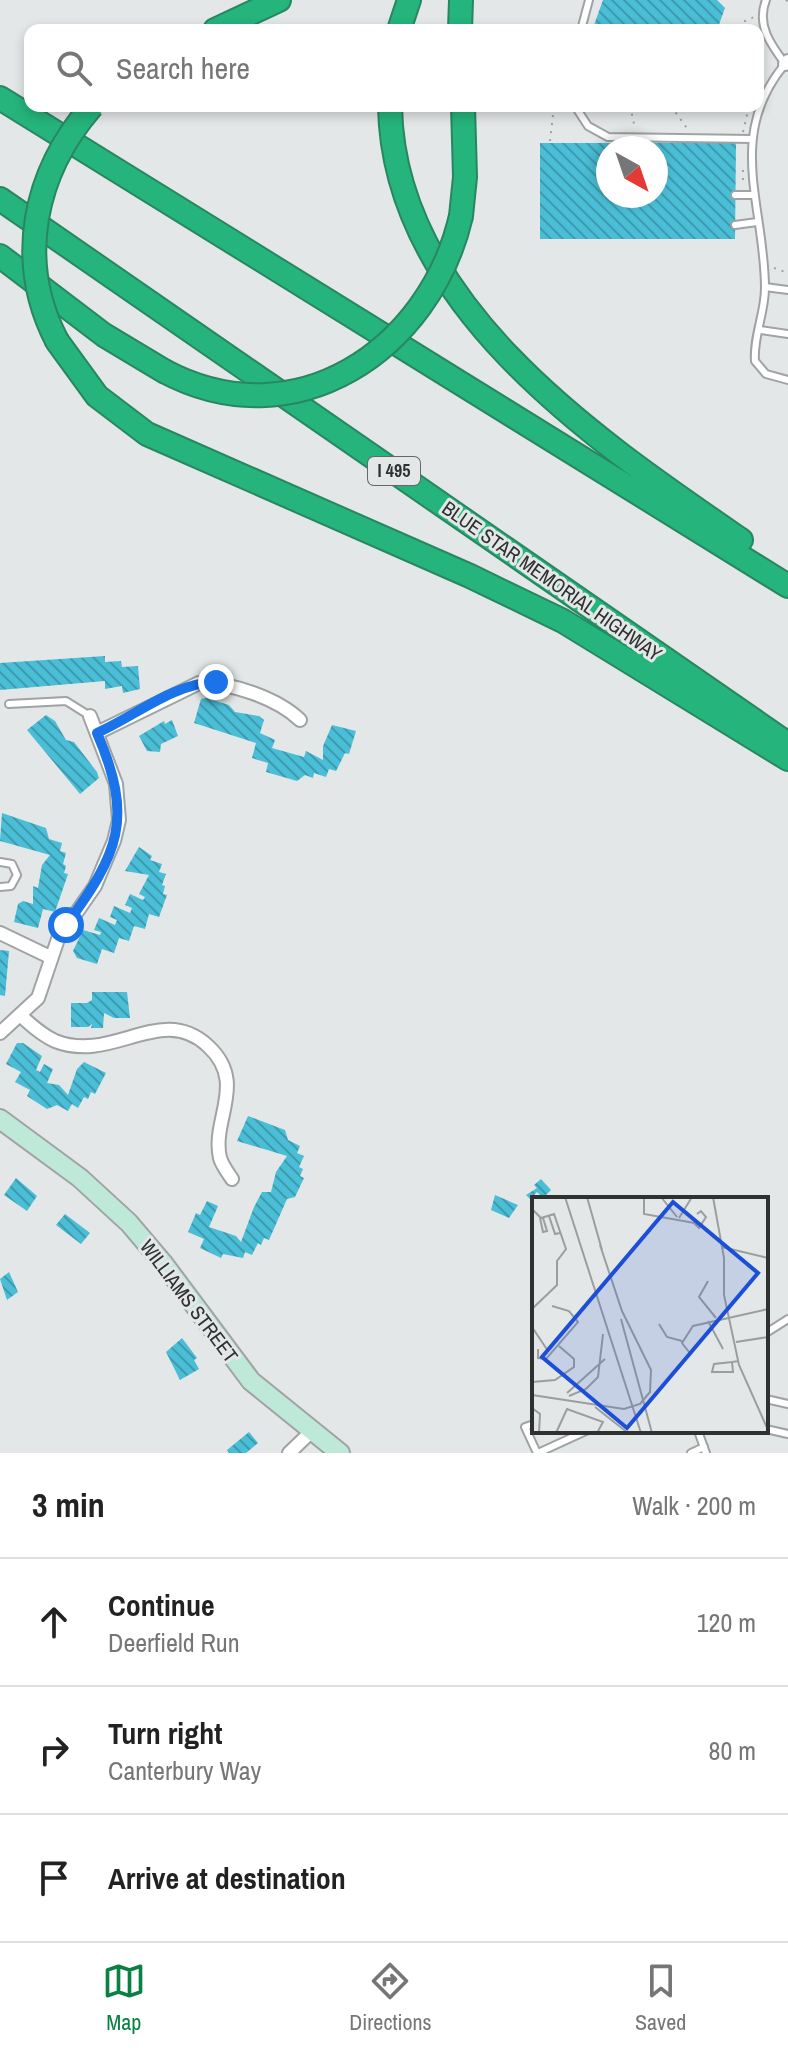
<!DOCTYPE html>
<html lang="en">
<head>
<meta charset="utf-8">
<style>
	body { margin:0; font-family:"Archivo Narrow",sans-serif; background:#f2f2f2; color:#222 }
	.compass { position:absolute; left:596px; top:136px; width:72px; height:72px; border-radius:50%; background:#fff; box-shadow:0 4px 12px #0003; rotate:140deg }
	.stop { position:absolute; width:24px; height:24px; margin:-18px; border:6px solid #1a73e8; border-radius:50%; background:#fff }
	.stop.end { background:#1a73e8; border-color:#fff; box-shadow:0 2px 8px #0008 }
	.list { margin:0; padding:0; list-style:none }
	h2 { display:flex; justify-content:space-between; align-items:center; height:104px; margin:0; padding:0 32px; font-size:34px }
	h2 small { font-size:26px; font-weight:400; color:#767676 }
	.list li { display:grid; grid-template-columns:52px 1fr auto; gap:24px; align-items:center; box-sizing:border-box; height:128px; padding:0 32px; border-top:2px solid #e0e0e0 }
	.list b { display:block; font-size:30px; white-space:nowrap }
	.list p { margin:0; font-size:26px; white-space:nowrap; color:#767676 }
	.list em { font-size:26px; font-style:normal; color:#767676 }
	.icon { flex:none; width:44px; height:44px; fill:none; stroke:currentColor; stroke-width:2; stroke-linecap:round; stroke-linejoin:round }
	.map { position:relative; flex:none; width:788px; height:1453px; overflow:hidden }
	.search { position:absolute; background:#fff; box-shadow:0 4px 12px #0003; left:24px; right:24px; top:24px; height:88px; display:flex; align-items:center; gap:20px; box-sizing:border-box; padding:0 28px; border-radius:16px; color:#767676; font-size:30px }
	.sheet { height:488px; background:#fff }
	nav { display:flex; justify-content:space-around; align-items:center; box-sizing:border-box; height:112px; border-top:2px solid #e0e0e0; background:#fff; font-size:22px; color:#767676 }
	nav a { display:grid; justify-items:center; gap:4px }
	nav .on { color:#0b8043 }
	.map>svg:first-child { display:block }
</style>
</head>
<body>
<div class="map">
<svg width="788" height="1453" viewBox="0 0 788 1453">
	<defs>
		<pattern id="building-back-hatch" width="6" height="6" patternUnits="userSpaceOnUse" patternTransform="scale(2)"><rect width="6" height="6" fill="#4abed6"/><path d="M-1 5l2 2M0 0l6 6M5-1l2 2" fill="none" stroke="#3e9bae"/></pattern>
	</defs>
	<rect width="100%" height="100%" fill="#e3e7e7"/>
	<g fill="url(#building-back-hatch)" fill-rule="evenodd">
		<path d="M603,0h114l8,8 -8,22h-119l-5,-2z"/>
		<path d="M540,143h196l-1,96h-195zM608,148h48v48h-48z"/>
		<path d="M105,656v6l16,-1 1,6 16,-1 2,23 -17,4 -1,-7 -17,3v-8l-105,9v-27z"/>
		<path d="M206,698l23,7 6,7 24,4 5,4 -4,13 15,7 -3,8 32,9 2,-6 17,9v-14l9,-21 24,6 -7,23 -4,-1 -9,18 -7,-2 -3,8 -12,-4 -1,5 -8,-3 -8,6 -31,-9 2,-9 -16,-5 4,-15 -62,-20 7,-24z"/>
		<path d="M46,715l9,6 11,19 8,2 23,30 2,6 -19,16 -53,-64z"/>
		<path d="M172,720l6,16 -17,8 -1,8 -13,-1 -8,-15 25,-15 1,3z"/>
		<path d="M2,813l44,15 3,11 13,4 -2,8 6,2 -3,11 3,2 -2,7 4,1 -13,38 -12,-3 -5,19 -24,-6 4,-18 5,-3 10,3v-18l5,2 4,-23 8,-10 -50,-14z"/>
		<path d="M139,847l13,9 -2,4 12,4 -3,8 7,2 -4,11 3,1 -2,8 4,1 -8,22 -10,-3 -4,15 -11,-3 -5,15 -10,-3 -5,15 -12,-4 -5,15 -20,-6 -4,-7 10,-21 17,5 1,-3 -7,-2 5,-12 16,7 2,-5 -7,-3 4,-11 16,7 2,-5 -7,-3 5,-11 13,6 2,-3 -6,-3 10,-19 -24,-4z"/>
		<path d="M0,950l9,1 -4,45 -5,-1z"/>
		<path d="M92,992h35l3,26h-16l-10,-5 -1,15h-12l1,-4 -4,3h-17v-24h16l5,-3z"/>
		<path d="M17,1043h6l19,13 -6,14 4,2 4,-8 9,5 -6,14 12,2 9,10 9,-26 7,-7 22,11 -11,21 -4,-2 -3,7 -4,-2 -6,11 -6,-4 -4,7 -11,-6 -10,4 -20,-13 3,-6 -15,-8 6,-10 -15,-8z"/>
		<path d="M248,1116l37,14 3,10 12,6 -3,7 7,3 -5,11 4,2 -3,7 4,2 -9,19 -8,2 -18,41 -5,-2 -3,7 -3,-2 -6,12 -7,-3 -2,6 -20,-4 -2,4 -21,-10 4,-9 -16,-7 8,-19 4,2 7,-14 11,5 -9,21 27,9 5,6 13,-35 8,-15h9l5,-20 11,-16 -50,-15z"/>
		<path d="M16,1178l21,18 -10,15 -23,-16z"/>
		<path d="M541,1179l10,11 -5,5 3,4h-5l-7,-7 -7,7 -4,-4 11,-7 -3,-3z"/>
		<path d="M495,1195l23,10 -9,13 -18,-8z"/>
		<path d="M65,1214l25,19 -9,11 -25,-19z"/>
		<path d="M9,1272l9,20 -11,8 -7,-21z"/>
		<path d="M182,1338l15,20 -3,2 5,9 -19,11 -14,-28z"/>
		<path d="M249,1432l9,11 -12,10h-17l-2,-3z"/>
	</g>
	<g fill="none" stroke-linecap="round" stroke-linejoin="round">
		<defs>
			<g id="lane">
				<path d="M766,0c-10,25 5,45 20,65"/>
				<path d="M581,30l8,-30"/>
				<path d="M785,64c-60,72 -20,143 -20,224 0,25 -12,49 -10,73l11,13 22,6"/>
				<path d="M575,106l13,20 20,11 144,2"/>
				<path d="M735,195h19"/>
				<path d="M735,225l22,-3"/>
				<path d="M765,287l23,3"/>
				<path d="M760,330l28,4"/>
				<path d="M9,704l57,-3 24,15"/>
				<path d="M0,862l12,2 5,11 -6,11 -11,1"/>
				<path d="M766,1333l22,-14"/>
				<path d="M766,1399l22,5"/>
				<path d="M534,1424l-9,3 12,26"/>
				<path d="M766,1429l22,5"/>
				<path d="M698,1431l8,22"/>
				<path d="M538,1453l48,-22"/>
				<path d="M691,1453l13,-6"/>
			</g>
			<g id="street">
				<path d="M785,64l3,-3"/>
				<path d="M97,733l102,-50c31,-1 78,15 101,37"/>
				<path d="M0,933l50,24"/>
				<path d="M20,1015c11,10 22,20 35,26 58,23 106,-39 153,5 40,37 3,73 12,112 2,7 8,15 12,21"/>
				<path d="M0,1033l38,-35 20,-59 37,-53 19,-45 5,-21 -3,-36 -26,-68"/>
				<path d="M289,1453l24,-23"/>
			</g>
			<path id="secondary" d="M0,1119l80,59 49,45 34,40 88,118 89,72"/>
			<g id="highway">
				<path d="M215,30l64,-30"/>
				<path d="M399,30l10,-30"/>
				<path d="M460,30l1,-30"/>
				<path d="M0,98l788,488"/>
				<path d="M390,106c3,198 204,333 351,434"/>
				<path d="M0,199l788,545"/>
				<path d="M461,216l4,-39 -2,-71"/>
				<path d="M0,256l104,79 60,36"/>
				<path d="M57,341l40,55 50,38 323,142 93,45 225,138"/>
			</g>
		</defs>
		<use href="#lane" stroke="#9fa3a3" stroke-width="10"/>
		<use href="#street" stroke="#9fa3a3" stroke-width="16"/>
		<use href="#secondary" stroke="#9fa3a3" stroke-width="22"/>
		<use href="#highway" stroke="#288661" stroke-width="26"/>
		<g stroke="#9da0a0" stroke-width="2" stroke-dasharray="2 6" stroke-linecap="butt">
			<path d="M786,0l2,2"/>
			<path d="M745,30v-9l9,-4"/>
			<path d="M630,106l5,22"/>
			<path d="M671,106l18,25"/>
			<path d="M743,132l6,-26"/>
			<path d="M550,141l4,-35"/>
			<path d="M743,170v13"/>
			<path d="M774,268l14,5"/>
		</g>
		<use href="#lane" stroke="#fff" stroke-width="6"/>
		<use href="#street" stroke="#fff" stroke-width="12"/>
		<use href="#secondary" stroke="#bee8d7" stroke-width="18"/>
		<use href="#highway" stroke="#25b47b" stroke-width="22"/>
		<defs>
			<g id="highway-bridge">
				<path d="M57,341c-42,-81 -23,-168 35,-235"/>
				<path d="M164,371c131,70 266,-21 297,-155"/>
			</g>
		</defs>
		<use href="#highway-bridge" stroke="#288661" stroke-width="26" stroke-linecap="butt"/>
		<use href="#highway-bridge" stroke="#25b47b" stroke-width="22"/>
	</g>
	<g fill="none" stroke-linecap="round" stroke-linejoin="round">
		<path stroke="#1a73e8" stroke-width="10" d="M66,925c53,-72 68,-106 31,-192 38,-17 77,-50 119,-51"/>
	</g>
	<g text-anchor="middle" stroke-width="6" stroke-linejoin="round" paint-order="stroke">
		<rect fill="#e3e7e7" stroke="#656867" stroke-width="2" x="368" y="457" width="52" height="28" rx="6"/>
		<g font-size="18" font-weight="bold" fill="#2f3130">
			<text x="394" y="477">I 495</text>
		</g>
		<g font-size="20" fill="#2f3130" stroke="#e3e7e7">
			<text transform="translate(552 581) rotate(35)" y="7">BLUE STAR MEMORIAL HIGHWAY</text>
			<text transform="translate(189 1301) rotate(53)" y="7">WILLIAMS STREET</text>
		</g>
	</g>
	<g transform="translate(532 1197)">
		<rect width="236" height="236" fill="#e3e7e7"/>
		<path fill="none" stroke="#9b9e9e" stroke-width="2" d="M33,0l76,236M55,0l15,53M112,0v17l56,10M129,0l16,20M181,0l11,61v37l15,70 29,65M0,12l9,9 13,-4 12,35 -9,12v24l-25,24M17,19l6,18 5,-1M8,21l3,14 4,-1 -4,-13M147,21l13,-21M162,26l5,5 7,-11 -5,-6 -4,3M190,50l46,11M176,84l-9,16 17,21M89,122l31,114M176,124l15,28M127,127l8,13 15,4M0,130l16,24M204,145l32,-5M6,152v9l8,1 32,-37 -9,-11 -17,-5M157,155l-7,-9 11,-17 75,-17M200,165l1,10h-21l2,-8 18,-2 7,-1M0,185l23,-2 19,-13v-8l-15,-13M35,196l38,-34M0,198l92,14 16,-5 10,-12 1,-22 -29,-59 -22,-66M37,199l17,-7 12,-12 5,-43M63,210l33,26M0,211l8,6 -1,19M24,236l11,-24 36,13 -6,11"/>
		<path fill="#1d4ed8" fill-opacity="0.15" stroke="#1d4ed8" stroke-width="4" d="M141,5l85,71 -131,155 -85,-71z"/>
		<rect width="236" height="236" fill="none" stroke="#2f3130" stroke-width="4"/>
	</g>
</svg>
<svg class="compass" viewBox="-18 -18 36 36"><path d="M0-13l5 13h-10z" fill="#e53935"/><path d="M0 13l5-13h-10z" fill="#767676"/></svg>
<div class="stop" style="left:66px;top:925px"></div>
<div class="stop end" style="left:216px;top:682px"></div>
<div class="search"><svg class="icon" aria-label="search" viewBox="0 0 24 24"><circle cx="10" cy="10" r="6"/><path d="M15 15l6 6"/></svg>Search here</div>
</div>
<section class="sheet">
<h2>3 min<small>Walk · 200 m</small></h2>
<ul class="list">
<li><svg class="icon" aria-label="ahead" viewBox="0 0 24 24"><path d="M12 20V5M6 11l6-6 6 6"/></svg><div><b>Continue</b><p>Deerfield Run</p></div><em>120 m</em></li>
<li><svg class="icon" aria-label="right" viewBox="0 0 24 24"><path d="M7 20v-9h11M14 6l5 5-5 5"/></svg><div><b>Turn right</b><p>Canterbury Way</p></div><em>80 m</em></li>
<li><svg class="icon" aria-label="arrive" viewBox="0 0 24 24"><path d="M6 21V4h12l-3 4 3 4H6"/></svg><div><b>Arrive at destination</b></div></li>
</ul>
</section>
<nav>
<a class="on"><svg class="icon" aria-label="map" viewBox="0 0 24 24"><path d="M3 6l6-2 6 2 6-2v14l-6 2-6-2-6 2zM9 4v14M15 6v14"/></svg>Map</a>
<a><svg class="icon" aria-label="directions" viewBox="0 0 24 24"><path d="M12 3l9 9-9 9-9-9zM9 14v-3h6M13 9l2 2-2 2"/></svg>Directions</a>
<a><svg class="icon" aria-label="saved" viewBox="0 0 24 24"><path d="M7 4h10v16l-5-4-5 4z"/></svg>Saved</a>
</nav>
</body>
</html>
